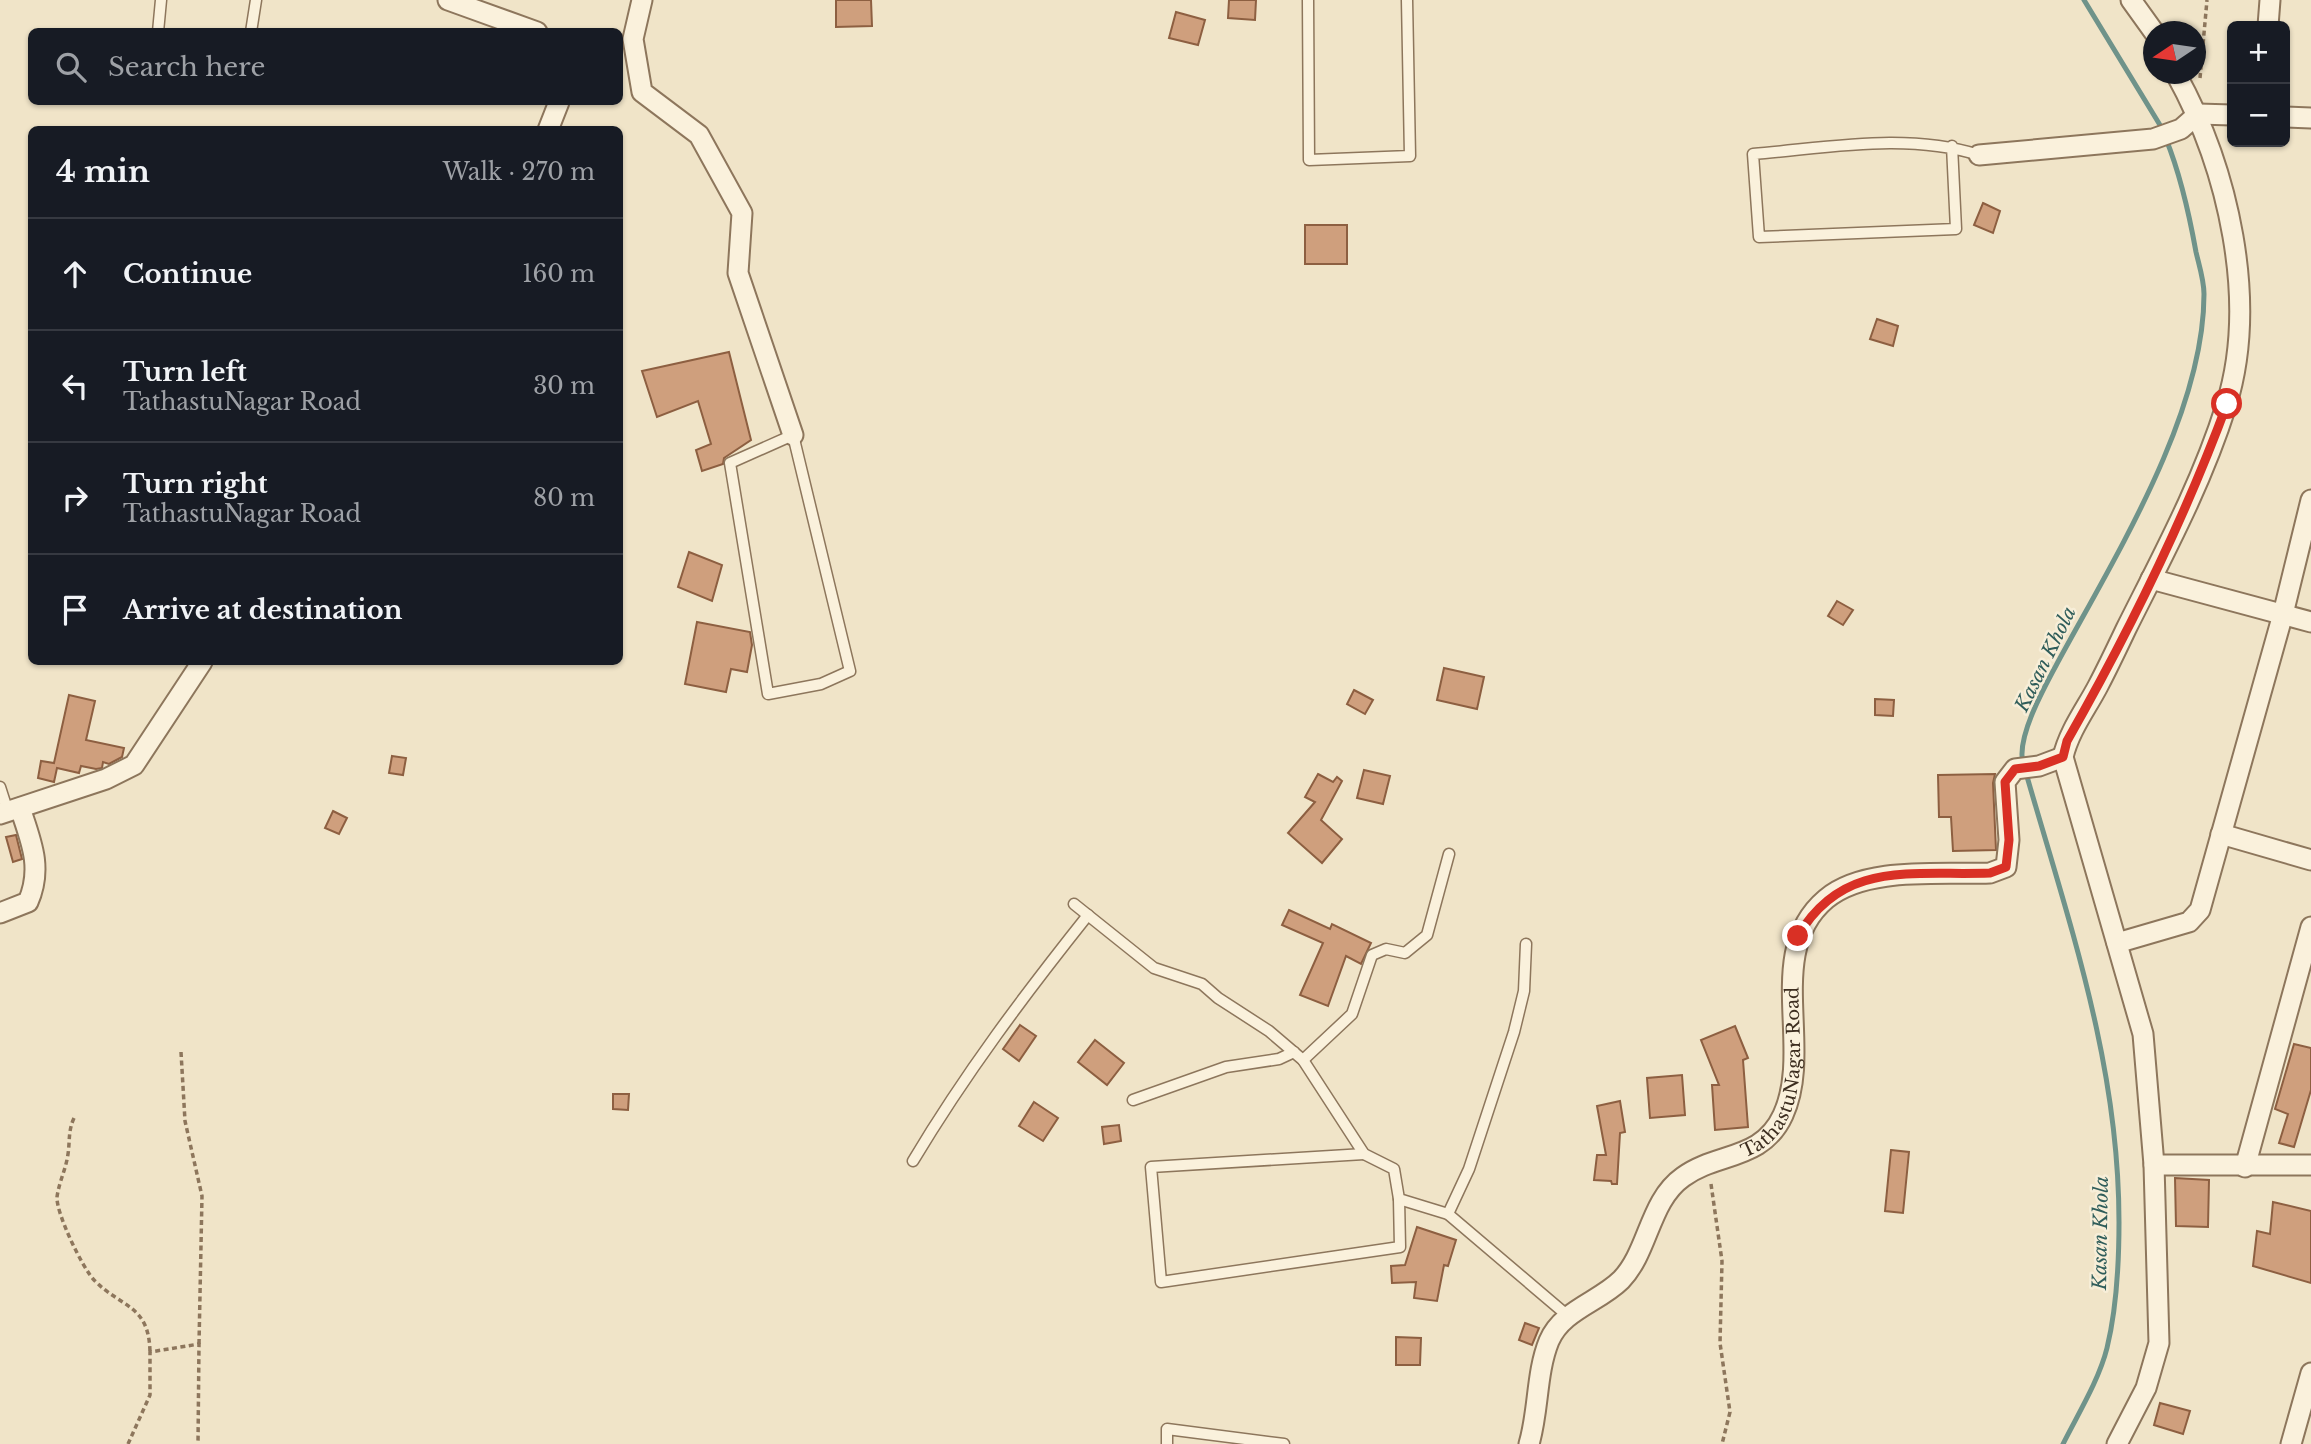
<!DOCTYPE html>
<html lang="en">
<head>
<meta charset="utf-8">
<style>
	body { margin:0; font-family:"Libre Baskerville",serif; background:#20242c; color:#f1f3f6 }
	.controls { position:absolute; right:21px; top:21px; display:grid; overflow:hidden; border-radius:10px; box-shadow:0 2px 5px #0004 }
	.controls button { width:63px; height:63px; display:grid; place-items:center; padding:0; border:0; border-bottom:2px solid #363941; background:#171b24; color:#f1f3f6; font:35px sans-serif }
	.compass { position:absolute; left:2143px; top:21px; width:63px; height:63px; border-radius:50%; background:#171b24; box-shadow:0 2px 5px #0004; rotate:257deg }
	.stop { position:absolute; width:21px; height:21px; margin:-16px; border:5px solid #d93025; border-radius:50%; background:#fff }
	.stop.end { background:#d93025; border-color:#fff; box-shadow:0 2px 7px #0008 }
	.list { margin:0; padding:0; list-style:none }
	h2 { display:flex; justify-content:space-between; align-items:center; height:91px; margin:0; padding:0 28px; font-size:30px }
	h2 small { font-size:23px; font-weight:400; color:#9ea1a6 }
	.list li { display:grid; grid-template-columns:46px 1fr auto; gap:21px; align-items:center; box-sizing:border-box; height:112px; padding:0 28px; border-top:2px solid #363941 }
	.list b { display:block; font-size:26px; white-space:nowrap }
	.list p { margin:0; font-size:23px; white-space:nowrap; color:#9ea1a6 }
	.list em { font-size:23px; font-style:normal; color:#9ea1a6 }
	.icon { flex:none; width:38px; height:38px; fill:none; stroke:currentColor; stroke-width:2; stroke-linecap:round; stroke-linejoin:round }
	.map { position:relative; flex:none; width:2311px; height:1444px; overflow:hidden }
	.search { position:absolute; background:#171b24; box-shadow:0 2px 5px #0004; left:28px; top:28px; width:595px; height:77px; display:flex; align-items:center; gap:18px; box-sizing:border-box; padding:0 24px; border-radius:10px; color:#9ea1a6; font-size:26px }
	.panel { position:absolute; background:#171b24; box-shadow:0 2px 5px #0004; left:28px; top:126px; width:595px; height:539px; border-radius:10px }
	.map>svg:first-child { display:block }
</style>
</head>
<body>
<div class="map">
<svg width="2311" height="1444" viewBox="0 0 2311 1444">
	<rect width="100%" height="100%" fill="#f0e4c8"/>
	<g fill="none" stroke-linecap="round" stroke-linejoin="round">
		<g stroke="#6f938a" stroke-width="5">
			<path d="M2084,0l79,130"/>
			<path d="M2023,763c-7,-26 23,-79 36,-103 57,-105 145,-246 145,-366 0,-14 -5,-29 -8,-42 -7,-39 -15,-76 -30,-113"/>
			<path d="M2026,773c43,150 93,290 93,449 0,41 -2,85 -12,126 -8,32 -29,66 -44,96"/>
		</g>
	</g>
	<g fill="#cf9f7d" stroke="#8d5f41" stroke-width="2">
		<path d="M836,0h35l1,26 -36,1z"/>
		<path d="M1229,0h27l-1,20 -27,-2z"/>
		<path d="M1176,12l29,8 -7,25 -29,-7z"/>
		<path d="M1983,203l17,8 -7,22 -19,-8z"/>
		<rect x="1305" y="225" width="42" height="39"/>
		<path d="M1877,319l21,7 -5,20 -23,-7z"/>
		<path d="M729,352l22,88 -27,18 -1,6 -21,7 -6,-21 15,-6 -13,-43 -41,16 -15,-46z"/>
		<path d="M689,552l33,13 -10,36 -34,-14z"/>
		<path d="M1837,601l16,9 -10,15 -15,-9z"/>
		<path d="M697,622l53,10 2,13 -5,27 -16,-3 -5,23 -41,-8z"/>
		<path d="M1444,668l40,9 -7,32 -40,-9z"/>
		<path d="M1354,690l19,10 -8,14 -18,-10z"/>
		<path d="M69,695l26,6 -9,39 38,8 -2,9 -13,7 -6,-2 -1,6 -6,1 -15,-3 -2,7 -22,-5 -3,14 -16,-4 3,-17 13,2z"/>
		<path d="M1875,699l19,1 -1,16 -18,-1z"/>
		<path d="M392,756l14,2 -3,17 -14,-2z"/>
		<path d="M1364,770l26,6 -7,28 -26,-6z"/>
		<path d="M1318,774l15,8 4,-5 5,4 -21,39 21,19 -20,24 -34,-30 27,-31 -10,-5z"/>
		<path d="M1995,774l-2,9 3,67 -43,1 -2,-34h-12l-1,-42z"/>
		<path d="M333,811l14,7 -8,16 -14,-6z"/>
		<path d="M16,835l6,24 -9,3 -7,-25z"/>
		<path d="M1289,910l41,19 2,-5 39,19 -10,21 -15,-8 -18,50 -28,-11 23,-52 -41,-18z"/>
		<path d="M1020,1025l16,11 -17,25 -16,-12z"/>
		<path d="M1735,1026l13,32 -5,2 5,67 -33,3 -3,-45h7l-18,-45z"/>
		<path d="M1095,1040l29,23 -17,22 -29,-23z"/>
		<path d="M2294,1044l17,4v42l-17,57 -15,-4 9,-29 -13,-5z"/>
		<path d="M1682,1075l3,40 -35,3 -3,-40z"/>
		<path d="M613,1094h16l-1,16 -15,-1z"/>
		<path d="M1620,1101l5,31 -5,1 -3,51h-5l-1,-3 -17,-1 3,-25h9l-9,-49z"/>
		<path d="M1034,1102l24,16 -15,23 -24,-15z"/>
		<path d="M1119,1125l2,16 -17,3 -2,-17z"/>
		<path d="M1891,1150l18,2 -6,61 -18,-2z"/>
		<path d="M2175,1178l34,2 -1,47 -32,-1z"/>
		<path d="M2273,1202l38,9v72l-58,-17 4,-35 13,3z"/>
		<path d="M1417,1227l39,13 -8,26 -4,-1 -7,36 -23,-3 2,-16 -24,1 -1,-17 14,-1z"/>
		<path d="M1525,1323l14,5 -7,17 -13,-5z"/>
		<path d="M1396,1337l25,1 -1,27h-24z"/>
		<path d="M2160,1403l30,8 -7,23 -29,-9z"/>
	</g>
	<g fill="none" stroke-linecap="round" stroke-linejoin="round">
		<defs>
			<g id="lane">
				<path d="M1308,0l1,160 101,-4 -3,-156"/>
				<path d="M158,32l3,-32"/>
				<path d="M251,32l5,-32"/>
				<path d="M1952,146l4,83 -197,8 -6,-83c75,-6 153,-22 226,1"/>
				<path d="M793,435l57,236 -29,13 -53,10 -38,-231z"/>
				<path d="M0,787l8,25"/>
				<path d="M1074,904l80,64 48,16 16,14 51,33 34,29 61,94 30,15 5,30 49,15 120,102"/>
				<path d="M1303,1060l49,-46 20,-59 14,-6 19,4 22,-18 22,-81"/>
				<path d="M1133,1100l93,-33 53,-8 15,-7"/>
				<path d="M1364,1154l-213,13 10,115 239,-35 -1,-48"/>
				<path d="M913,1161c52,-87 112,-167 175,-246"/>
				<path d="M1448,1214l21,-45 45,-137 10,-41 2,-47"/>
				<path d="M1167,1444v-15l117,15"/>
			</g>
			<g id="street">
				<path d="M448,0l89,32"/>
				<path d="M642,0l-9,39 9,53 57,43 43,78 -4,60 55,162"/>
				<path d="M2131,0l23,32"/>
				<path d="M2268,26l2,-26"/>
				<path d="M2285,117l26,1"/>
				<path d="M548,130l11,-28"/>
				<path d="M1979,155l174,-16 28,-10 17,-15 34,1"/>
				<path d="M2151,579l160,43"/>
				<path d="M0,814l106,-35 28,-14 68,-103"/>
				<path d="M2221,834l90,26"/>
				<path d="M0,913l28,-11c15,-34 3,-61 -8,-94"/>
				<path d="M2117,943l72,-21 11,-12 83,-296 28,-114"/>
				<path d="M2154,1165h157"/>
				<path d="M2245,1167l66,-240"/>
				<path id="s1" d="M1529,1444c10,-34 7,-71 20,-103 13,-31 50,-39 72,-61 28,-29 28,-79 62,-103 34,-25 79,-16 100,-62 31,-67 -20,-163 43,-216 39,-33 115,-24 164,-26l16,-6 3,-27 -4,-58 10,-13 24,-3 24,-9"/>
				<path d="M2117,1444l29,-56 13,-45 -5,-178 -11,-131 -80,-277c6,-26 23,-48 35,-71 10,-19 19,-38 28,-57 36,-72 76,-146 100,-223 33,-105 2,-238 -50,-332"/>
				<path d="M2291,1444l20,-71"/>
			</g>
		</defs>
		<use href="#lane" stroke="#8d765c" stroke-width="13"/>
		<use href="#street" stroke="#8d765c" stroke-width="23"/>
		<g stroke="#8d765c" stroke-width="3.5" stroke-dasharray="5 3.5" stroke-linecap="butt">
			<path d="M2200,78l7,-78"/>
			<path d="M181,1052l4,69 17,75 -3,148"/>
			<path d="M74,1118c-6,13 -4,23 -6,36 -2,15 -9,28 -11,43 -1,16 25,70 37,83 27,28 55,24 56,72"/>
			<path d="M1711,1184l11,77 -2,82 10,69 -8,32"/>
			<path d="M128,1444l22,-49v-43l49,-8 -1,100"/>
		</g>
		<use href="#lane" stroke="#faf1dc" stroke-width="10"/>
		<use href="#street" stroke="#faf1dc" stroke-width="19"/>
	</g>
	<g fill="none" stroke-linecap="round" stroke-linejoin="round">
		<path stroke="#d93025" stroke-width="9" d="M1798,936c45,-77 115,-60 192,-63l16,-6 3,-27 -4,-58 10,-13 24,-3 24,-9 4,-16c61,-107 117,-221 160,-337"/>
	</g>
	<g text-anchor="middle" stroke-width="5" stroke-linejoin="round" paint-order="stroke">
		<g font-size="18" fill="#3d2e20" stroke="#f7eed8">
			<text dy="6" stroke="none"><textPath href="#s1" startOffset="480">TathastuNagar Road</textPath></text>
		</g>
		<g font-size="19" font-style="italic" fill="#2f5d5a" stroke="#f7eed8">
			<text transform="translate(2045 659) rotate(-64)" y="7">Kasan Khola</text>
			<text transform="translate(2100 1233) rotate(-89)" y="7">Kasan Khola</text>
		</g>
	</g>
</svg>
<div class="controls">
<button>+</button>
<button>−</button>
</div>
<svg class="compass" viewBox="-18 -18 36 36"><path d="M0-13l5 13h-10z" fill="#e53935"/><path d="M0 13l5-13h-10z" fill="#9ea1a6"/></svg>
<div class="stop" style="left:2227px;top:404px"></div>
<div class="stop end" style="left:1798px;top:936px"></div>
<div class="search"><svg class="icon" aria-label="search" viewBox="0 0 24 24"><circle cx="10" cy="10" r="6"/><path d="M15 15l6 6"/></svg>Search here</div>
<section class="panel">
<h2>4 min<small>Walk · 270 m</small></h2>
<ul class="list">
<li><svg class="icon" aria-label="ahead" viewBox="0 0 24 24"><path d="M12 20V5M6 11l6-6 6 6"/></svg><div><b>Continue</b></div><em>160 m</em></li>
<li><svg class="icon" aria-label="left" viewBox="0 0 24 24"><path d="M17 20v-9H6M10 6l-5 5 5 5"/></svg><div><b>Turn left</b><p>TathastuNagar Road</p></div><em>30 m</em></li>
<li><svg class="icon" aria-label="right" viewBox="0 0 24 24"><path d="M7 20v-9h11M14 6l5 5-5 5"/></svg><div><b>Turn right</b><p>TathastuNagar Road</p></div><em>80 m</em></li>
<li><svg class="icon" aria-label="arrive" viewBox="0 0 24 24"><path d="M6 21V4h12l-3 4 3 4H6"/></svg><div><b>Arrive at destination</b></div></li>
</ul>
</section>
</div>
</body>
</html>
